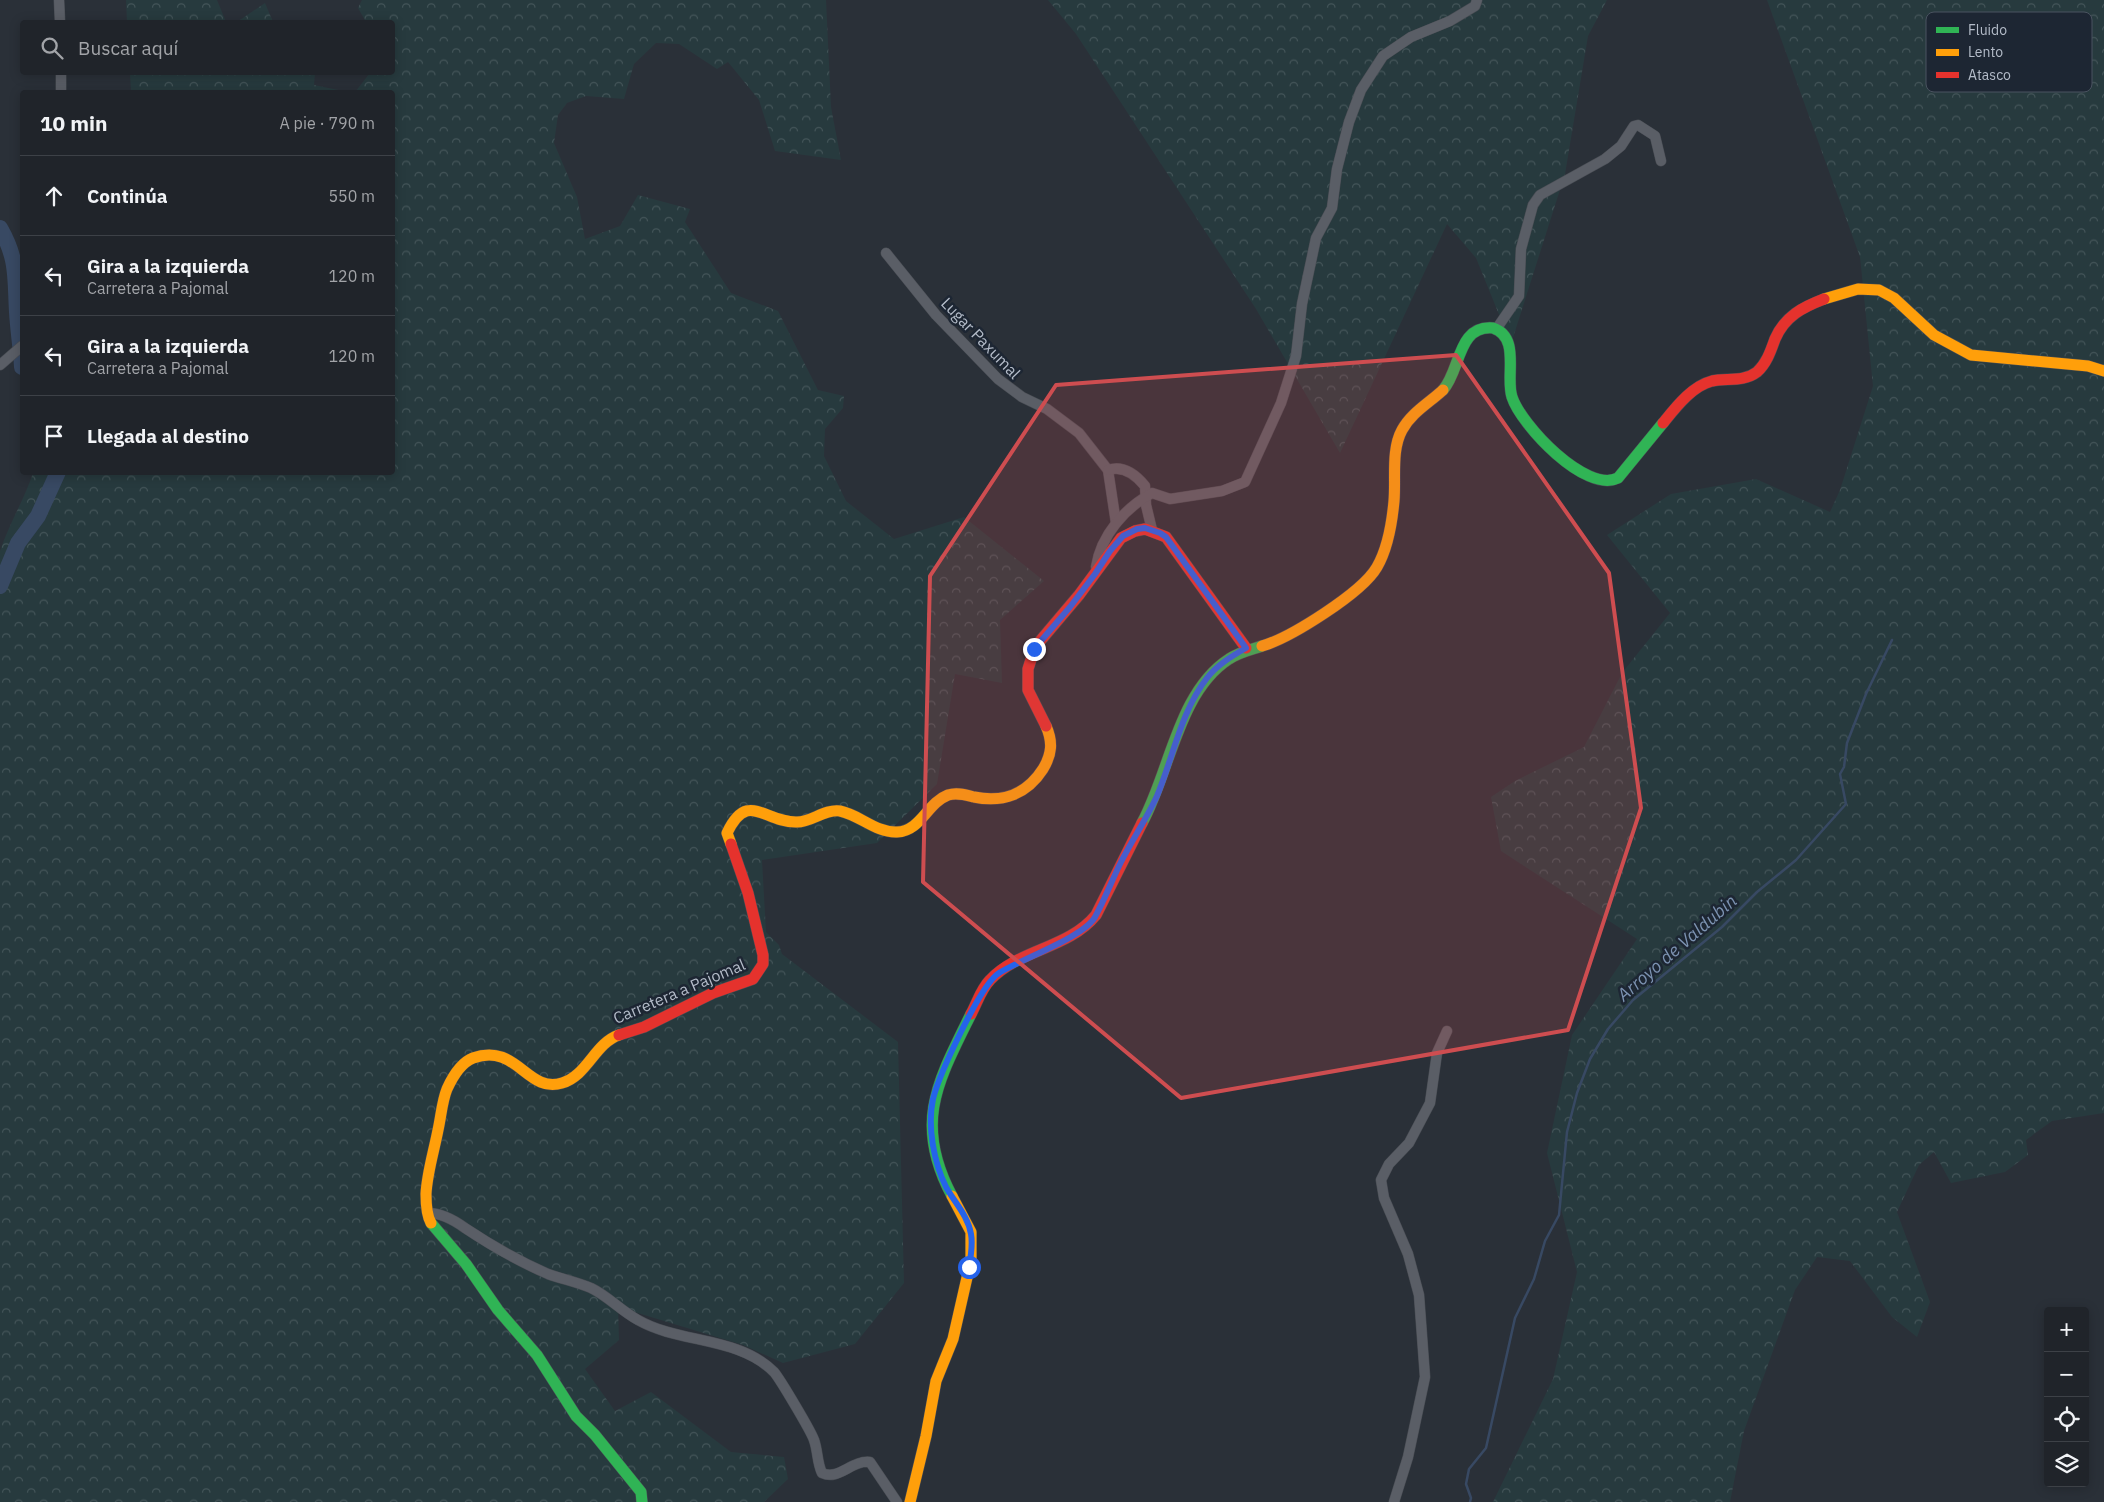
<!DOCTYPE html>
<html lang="es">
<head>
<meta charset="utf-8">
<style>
	body { margin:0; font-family:"IBM Plex Sans",sans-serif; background:#282c32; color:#f1f3f6 }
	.controls { position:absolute; right:15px; bottom:15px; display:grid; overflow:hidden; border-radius:5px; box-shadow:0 2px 12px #0003 }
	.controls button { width:45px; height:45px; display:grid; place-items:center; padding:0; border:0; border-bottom:1px solid #3d4147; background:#20242a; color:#f1f3f6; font:25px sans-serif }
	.stop { position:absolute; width:15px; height:15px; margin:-11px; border:4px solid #2563eb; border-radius:50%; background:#fff }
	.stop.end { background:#2563eb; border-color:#fff; box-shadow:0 1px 5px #0008 }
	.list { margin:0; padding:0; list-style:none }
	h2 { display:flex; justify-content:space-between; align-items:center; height:65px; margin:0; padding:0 20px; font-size:21px }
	h2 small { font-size:16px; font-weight:400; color:#a2a4a8 }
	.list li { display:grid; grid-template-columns:32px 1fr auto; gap:15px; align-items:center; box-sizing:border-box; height:80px; padding:0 20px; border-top:1px solid #3d4147 }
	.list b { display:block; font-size:19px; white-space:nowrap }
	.list p { margin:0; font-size:16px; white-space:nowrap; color:#a2a4a8 }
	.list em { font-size:16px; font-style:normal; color:#a2a4a8 }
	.icon { flex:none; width:28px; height:28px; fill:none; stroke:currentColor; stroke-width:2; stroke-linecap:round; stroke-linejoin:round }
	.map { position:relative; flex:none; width:2104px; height:1502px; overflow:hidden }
	.search { position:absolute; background:#20242a; box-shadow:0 2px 12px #0003; left:20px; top:20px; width:375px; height:55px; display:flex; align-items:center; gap:12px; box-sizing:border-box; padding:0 18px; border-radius:5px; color:#a2a4a8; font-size:19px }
	.panel { position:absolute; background:#20242a; box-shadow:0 2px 12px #0003; left:20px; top:90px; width:375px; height:385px; border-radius:5px }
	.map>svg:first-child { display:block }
</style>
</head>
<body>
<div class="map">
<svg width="2104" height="1502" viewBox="0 0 2104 1502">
	<defs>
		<pattern id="forest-crowns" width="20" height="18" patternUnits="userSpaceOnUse" patternTransform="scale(1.25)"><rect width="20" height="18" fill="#273a3e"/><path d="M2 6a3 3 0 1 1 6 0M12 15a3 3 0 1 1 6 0" fill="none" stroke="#445559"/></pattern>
	</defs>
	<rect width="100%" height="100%" fill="#2a3038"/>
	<g fill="url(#forest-crowns)">
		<path d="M126,0h91l9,22h-99z"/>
		<path d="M362,0h464l5,107 10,53 -66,-9 -16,-51 -31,-38 -11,7 -38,-25 -23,-1 -22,21 -10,35 -38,-3 -19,7 -9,12 -4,28 23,54 8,42 35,-13 18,-31 52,14 -5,13 46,71 47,18 40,79 26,6 -1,12 -18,21 -1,27 22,45 48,38 70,-22 80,64 -44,39 2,63 -47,-9 -18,110 -60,59 -115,17 4,72 13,13 3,9 116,88 6,241 -49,61 -72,19 -40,-18 -125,-38 1,33 -34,29 30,42 36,-19 80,60 53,5 4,22 -24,23h-764v-951c9,-27 24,-51 33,-78l359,-1v-380h-37l15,-19 22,-1v-50h-26l-8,-14z"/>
		<path d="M1048,0h559l-19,36 -23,138 -54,170 -35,-86 -29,-34 -107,229 -84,-144 -180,-275z"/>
		<path d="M1767,0h337v1113l-52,8 -26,19 2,15 -23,17 -54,11 -17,-31 -15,13 -22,47 33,90 -13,35 -25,-20 -42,-56 -33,-4 -22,33 -51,141 -14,71h-237l60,-123 24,-107 -30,-119 25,-118 65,-96 -136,-88 -10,-54 24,-16 69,-34 38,-74 48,-60 -63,-78 64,-41 85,-15 74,33 10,-22 33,-104 -13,-129z"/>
		<path d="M265,3l8,19h-36z"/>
		<path d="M130,73h185l-1,12 34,7h-217z"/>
	</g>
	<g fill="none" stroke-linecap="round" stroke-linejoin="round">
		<path stroke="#384963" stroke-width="2.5" d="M1470,1502l1,-4 -5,-14 3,-15 17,-21 29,-130 19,-39 11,-38 14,-26 8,-83 10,-39 13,-34 18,-30 25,-29 89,-73 35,-35 39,-32 50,-56 -6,-30 4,-7 3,-24 19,-49 26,-54"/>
		<g stroke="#384963" stroke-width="16">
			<path d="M0,228c18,31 15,50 17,84 1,18 4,36 5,55"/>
			<path d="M0,586l18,-43 20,-27 20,-44"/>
		</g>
		<defs>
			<g id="street">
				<path d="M59,0l1,22"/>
				<path d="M61,72v20"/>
				<path d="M886,253l50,62 62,64 24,18 25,12 32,24 29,37 8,53"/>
				<path d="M1497,328l22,-32 2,-47 12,-44 7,-10 65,-36 16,-13 13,-20 4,-1 17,11 6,25"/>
				<path d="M0,365l22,-19"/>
				<path d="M1108,470c15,-5 28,5 37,16l1,19 6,25"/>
				<path d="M1096,567c5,-32 29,-59 56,-74l18,6 52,-8 23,-9 36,-79 15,-47 6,-52 14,-66 16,-30 5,-39 12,-47 12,-32 22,-34 28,-19 39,-16 25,-15 2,-6"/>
				<path d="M428,1213c14,0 26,7 37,15 27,18 53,33 83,46 14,5 29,8 43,14 17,8 30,23 47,32 42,24 100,16 136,52 6,7 37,59 40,68 4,11 3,23 8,33 17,8 29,-13 48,-11l27,40"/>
				<path d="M1394,1502l14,-45 17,-80 -6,-82 -11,-41 -24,-56 -3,-18 8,-16 20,-21 21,-40 7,-50 10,-22"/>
			</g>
			<g id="fast">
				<path d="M1443,390c18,-20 14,-65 50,-62 28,9 12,49 19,69 9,28 74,97 106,81l45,-55"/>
				<path d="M1142,823c28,-51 36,-131 87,-164 10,-7 21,-9 33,-13"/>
				<path d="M952,1196c-39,-73 -14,-115 19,-182"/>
				<path d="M431,1223l35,41 32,46 39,45 39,61 19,19 46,57 1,10"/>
			</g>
			<g id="slow">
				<path d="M1824,299l34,-10 21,1 15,8 40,37 37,20 117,11 16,5"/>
				<path d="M1262,646c28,-8 100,-53 115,-79 11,-19 15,-44 17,-66 2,-23 -3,-51 8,-71 9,-17 27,-27 41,-40"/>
				<path d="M731,844l-4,-11c21,-44 37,-10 70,-11 15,0 27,-13 43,-11 20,4 36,22 57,21 24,-1 30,-29 51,-37 9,-3 18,0 26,2 29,6 53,-3 69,-28 9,-15 10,-27 3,-43"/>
				<path d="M431,1223c-4,-7 -5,-21 -5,-29 1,-21 8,-43 12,-64 3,-13 4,-29 9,-41 5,-11 13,-26 26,-31 44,-16 54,36 89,25 25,-7 33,-40 57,-48"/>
				<path d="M910,1502l16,-66 10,-55 17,-42 18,-79v-28l-19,-36"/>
			</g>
			<g id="jam">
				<path d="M1663,423c13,-16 29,-37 49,-42 15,-3 32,1 45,-9 10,-9 14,-22 18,-33 10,-23 28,-32 49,-40"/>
				<path d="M1046,726l-18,-36v-21l7,-22 44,-52 42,-57 14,-7 10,-2 21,8 80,111"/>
				<path d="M971,1014c6,-11 10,-25 19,-34 29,-31 78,-31 106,-65l46,-92"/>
				<path d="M619,1035l25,-8 69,-34 40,-14 10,-15v-9l-15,-62 -17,-49"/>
			</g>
		</defs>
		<use href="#street" stroke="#484c53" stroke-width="11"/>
		<use href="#fast" stroke="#484c53" stroke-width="12"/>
		<use href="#slow" stroke="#484c53" stroke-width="12"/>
		<use href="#jam" stroke="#484c53" stroke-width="12"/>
		<use href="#street" stroke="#5a5e66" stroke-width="10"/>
		<use href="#fast" stroke="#30b455" stroke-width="11"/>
		<use href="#slow" stroke="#ff9f0a" stroke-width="11"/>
		<use href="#jam" stroke="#e5322d" stroke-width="11"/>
	</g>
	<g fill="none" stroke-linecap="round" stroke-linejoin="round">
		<path stroke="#2563eb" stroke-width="6" d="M969,1267c2,-11 4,-22 2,-33 -3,-18 -16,-31 -25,-47 -12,-24 -19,-61 -13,-88 6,-24 47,-114 66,-126 22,-14 85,-36 96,-56 10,-18 17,-37 26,-55 11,-22 26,-44 36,-66 16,-38 24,-85 50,-118 10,-13 25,-22 39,-30l-80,-111 -6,-4 -15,-5 -8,1 -14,7 -13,15 -15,23 -25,33 -36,42"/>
	</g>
	<path fill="#ce4d50" fill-opacity="0.2" stroke="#ce4d50" stroke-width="4" stroke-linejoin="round" d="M1456,355l153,218 32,235 -73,222 -387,68 -258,-216 7,-306 126,-191z"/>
	<g text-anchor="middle" stroke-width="5" stroke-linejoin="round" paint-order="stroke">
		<g font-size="16" fill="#b4bcc9" stroke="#1d2633">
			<text transform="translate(981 338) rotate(46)" y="6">Lugar Paxumal</text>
			<text transform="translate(679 991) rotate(-23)" y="6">Carretera a Pajomal</text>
		</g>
		<g font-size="18" font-style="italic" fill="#7c92b1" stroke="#1d2633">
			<text transform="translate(1677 948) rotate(-41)" y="6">Arroyo de Valdubin</text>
		</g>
	</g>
	<rect x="1926" y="12" width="166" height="80" rx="8" fill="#1d2633" stroke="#4a5360" stroke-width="1"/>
	<rect x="1936" y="27" width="23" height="6" fill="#30b455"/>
	<rect x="1936" y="49" width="23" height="7" fill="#ff9f0a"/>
	<rect x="1936" y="72" width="23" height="6" fill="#e5322d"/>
	<g font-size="14" fill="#b4bcc9">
		<text x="1968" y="35">Fluido</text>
		<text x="1968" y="57">Lento</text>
		<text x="1968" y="80">Atasco</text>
	</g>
</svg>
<div class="controls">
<button>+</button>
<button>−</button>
<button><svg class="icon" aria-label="locate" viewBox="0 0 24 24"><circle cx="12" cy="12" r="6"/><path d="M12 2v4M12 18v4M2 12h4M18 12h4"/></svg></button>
<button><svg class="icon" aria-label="layers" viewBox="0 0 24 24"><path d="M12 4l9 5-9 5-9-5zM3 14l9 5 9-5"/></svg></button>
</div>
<div class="stop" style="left:969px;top:1267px"></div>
<div class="stop end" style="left:1034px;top:649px"></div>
<div class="search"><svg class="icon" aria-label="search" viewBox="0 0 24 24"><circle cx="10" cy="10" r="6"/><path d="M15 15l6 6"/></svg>Buscar aquí</div>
<section class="panel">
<h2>10 min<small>A pie · 790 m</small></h2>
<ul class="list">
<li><svg class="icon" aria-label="ahead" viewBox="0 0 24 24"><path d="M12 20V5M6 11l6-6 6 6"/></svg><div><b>Continúa</b></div><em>550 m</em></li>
<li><svg class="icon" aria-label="left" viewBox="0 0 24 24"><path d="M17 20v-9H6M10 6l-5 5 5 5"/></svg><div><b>Gira a la izquierda</b><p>Carretera a Pajomal</p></div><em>120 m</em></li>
<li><svg class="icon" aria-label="left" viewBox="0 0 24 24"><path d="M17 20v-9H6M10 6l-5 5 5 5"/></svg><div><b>Gira a la izquierda</b><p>Carretera a Pajomal</p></div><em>120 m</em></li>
<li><svg class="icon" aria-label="arrive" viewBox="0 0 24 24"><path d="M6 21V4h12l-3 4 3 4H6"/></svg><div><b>Llegada al destino</b></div></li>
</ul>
</section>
</div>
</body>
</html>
